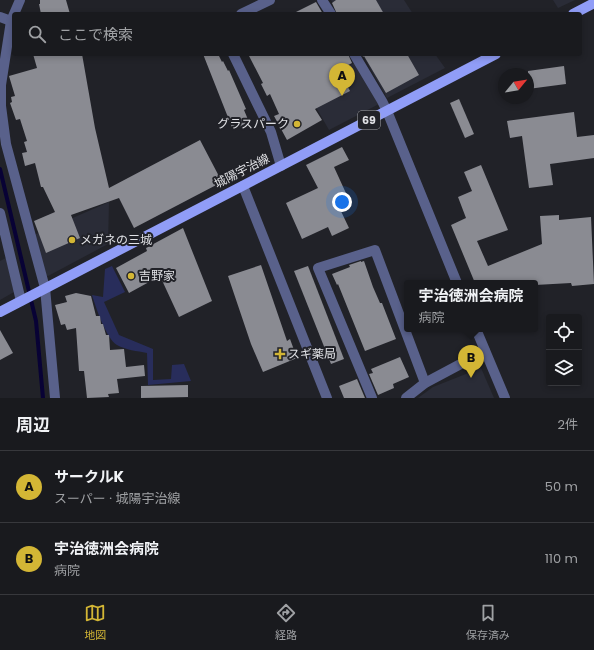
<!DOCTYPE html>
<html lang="ja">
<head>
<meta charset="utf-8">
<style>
	body { margin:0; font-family:Poppins,"Noto Sans JP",sans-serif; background:#222327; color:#f1f3f6 }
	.controls { position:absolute; right:12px; bottom:12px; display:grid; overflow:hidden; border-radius:4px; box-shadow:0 2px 6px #0003 }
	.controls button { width:36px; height:36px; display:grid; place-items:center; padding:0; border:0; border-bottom:1px solid #37383c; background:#191a1e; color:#f1f3f6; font:20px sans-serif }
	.compass { position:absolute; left:498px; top:68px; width:36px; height:36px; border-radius:50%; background:#191a1e; box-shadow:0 2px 6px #0003; rotate:60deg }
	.you { position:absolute; left:342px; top:202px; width:14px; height:14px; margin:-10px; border:3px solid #fff; border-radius:50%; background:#1a73e8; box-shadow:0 0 0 6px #1a73e833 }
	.badge { display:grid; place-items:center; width:26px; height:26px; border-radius:50%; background:#d3b635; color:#111; font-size:13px; font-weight:700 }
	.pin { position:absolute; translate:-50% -33px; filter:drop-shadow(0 1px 2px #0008) }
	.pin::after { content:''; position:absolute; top:21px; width:14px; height:12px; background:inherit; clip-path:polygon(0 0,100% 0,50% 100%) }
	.popup { position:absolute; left:404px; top:280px; width:134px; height:52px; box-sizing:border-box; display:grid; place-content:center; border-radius:4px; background:#191a1e; filter:drop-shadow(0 1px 3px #0005); font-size:13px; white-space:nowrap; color:#9fa1a4 }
	.popup b { font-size:15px; color:#f1f3f6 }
	.popup::after { content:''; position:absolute; left:50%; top:100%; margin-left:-8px; border:8px solid transparent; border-top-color:#191a1e }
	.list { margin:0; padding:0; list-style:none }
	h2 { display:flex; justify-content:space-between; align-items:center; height:52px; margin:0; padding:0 16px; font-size:17px }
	h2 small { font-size:13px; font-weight:400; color:#9fa1a4 }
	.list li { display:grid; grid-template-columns:26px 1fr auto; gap:12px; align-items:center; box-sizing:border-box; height:72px; padding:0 16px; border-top:1px solid #37383c }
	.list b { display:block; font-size:15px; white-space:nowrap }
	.list p { margin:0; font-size:13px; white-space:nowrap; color:#9fa1a4 }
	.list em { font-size:13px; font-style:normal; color:#9fa1a4 }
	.icon { flex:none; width:22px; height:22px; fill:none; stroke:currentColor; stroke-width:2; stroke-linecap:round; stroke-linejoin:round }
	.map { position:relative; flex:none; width:594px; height:398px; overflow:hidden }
	.search { position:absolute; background:#191a1e; box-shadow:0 2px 6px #0003; left:12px; right:12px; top:12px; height:44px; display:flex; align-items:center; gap:10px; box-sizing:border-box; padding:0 14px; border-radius:4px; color:#9fa1a4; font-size:15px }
	.sheet { height:196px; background:#191a1e }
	nav { display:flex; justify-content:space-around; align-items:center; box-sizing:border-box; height:56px; border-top:1px solid #37383c; background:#191a1e; font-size:11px; color:#9fa1a4 }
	nav a { display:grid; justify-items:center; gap:2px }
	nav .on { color:#d3b635 }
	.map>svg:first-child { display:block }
</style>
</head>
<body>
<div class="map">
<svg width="594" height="398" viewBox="0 0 594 398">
	<rect width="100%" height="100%" fill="#212228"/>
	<g fill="#2a2c37">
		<path d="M331,0h73l9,14h-74z"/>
		<path d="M553,0h22l-17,8z"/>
		<path d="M362,54h73l10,14 -58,30z"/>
		<path d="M356,62l23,42 -50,26 -24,-42z"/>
		<path d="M109,202l-1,42 -60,32 -5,-2 -9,-39z"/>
		<path d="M6,258l8,34 -14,8v-39z"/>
		<path d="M481,368l13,30h-76l15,-11z"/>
	</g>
	<path fill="#282d5b" d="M112,266l13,26 -21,10 15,33 34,14v31l18,-1 1,-14 12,-1 7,17 -43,4 -1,-32c-10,-2 -21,-3 -30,-8 -11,-7 -21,-37 -25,-50l11,2 2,-28z"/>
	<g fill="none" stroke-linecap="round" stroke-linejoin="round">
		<path stroke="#080235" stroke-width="4" d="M0,169l36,152 7,77"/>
	</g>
	<g fill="#8a8b92">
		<path d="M40,0h26l4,14h-29l-2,-10h1z"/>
		<path d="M336,0h40l8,14h-47l-5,-11z"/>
		<path d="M316,2l7,12h-31z"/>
		<path d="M33,54h49l13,74 14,60 91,-48 22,42 -88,46 -15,-30 -48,17 9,23 -34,15 -12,-32 21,-9 -12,-25h-2l-6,-24 -10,3 -3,-13 5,-1 -3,-10 3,-1 -7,-22 -4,1 -6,-17 2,-1 -1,-5 4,-1 -6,-20 28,-8z"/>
		<path d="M203,54h15l4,8 1,-1 5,10 1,-1 17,39 -2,1 5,12 -16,8z"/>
		<path d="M248,54h100l4,9 -13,7 11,21 -35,18 7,11 -35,20 -13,-24 5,-2 -9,-20 -3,2 -6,-12 2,-1z"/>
		<path d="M362,54h45l12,21 -33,18 -22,-37 -1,1z"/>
		<path d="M564,66l2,18 -38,5v-18z"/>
		<path d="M459,99l15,35 -9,4 -15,-35z"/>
		<path d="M574,112l3,25 17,-2v23l-44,6 3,21 -24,3 -7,-52 -12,2 -3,-17z"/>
		<path d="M342,147l7,13 -15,7 16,35 -11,5 10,21 -17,8 -4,-9 -26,12 -16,-36 32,-15 -12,-23z"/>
		<path d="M481,165l27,65 -31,11 11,25 54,-22 -2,-28 19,-1v5l32,-3 3,67 -22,2 -1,-3 -36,2v-2h-60l-24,-58 15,-7 -8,-21 14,-6 -8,-19z"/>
		<path d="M183,228l29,73 -33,16 -19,-41 -31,17 -13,-25 31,-17 -1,-3z"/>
		<path d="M361,261v1l3,-1 9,26 7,16h2l14,36 -31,12 -27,-67 -1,1 -5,-11 18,-7 -1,-2z"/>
		<path d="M261,265l26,76 3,-2 7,19 -34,14 -12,-28 -23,-68z"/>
		<path d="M308,266l36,93 -13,5 -37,-93z"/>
		<path d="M76,293l15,3 5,20h4l1,8h2l3,11h3l1,15 14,-1 2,18 18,-2 1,11 -28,3 2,14 -11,1 1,3 -22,1 -3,-27h-5l-3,-43 -9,2 -2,-6 -4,1 -6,-20 12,-3 -2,-6z"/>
		<path d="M0,330l13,23 -13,7z"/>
		<path d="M400,357l9,20 -16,7 1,4 -16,7 -9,-21 4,-1 -2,-4z"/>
		<path d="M357,379l8,19h-21l-5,-12z"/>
		<path d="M188,385v12l-47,1v-12z"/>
	</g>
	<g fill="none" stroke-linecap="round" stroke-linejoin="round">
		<g stroke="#59618b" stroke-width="10">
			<path d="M322,0l9,14"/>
			<path d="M241,14l29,-14"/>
			<path d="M0,17l11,4 9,-21"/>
			<path d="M11,21l-10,64v21l5,38 39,144 10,110"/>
			<path d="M233,54l38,78 10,34"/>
			<path d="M354,54l28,47 5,10 70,172"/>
			<path d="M243,186l84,212"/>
			<path d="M0,213l21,88"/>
			<path d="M476,329l29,69"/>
			<path d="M372,398l-54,-130 57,-18 50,133"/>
			<path d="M406,398l19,-15 60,-32"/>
		</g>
		<g stroke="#909df7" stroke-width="10">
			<path d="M573,14l21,-11"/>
			<path d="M0,312l496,-258"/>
		</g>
	</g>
	<g fill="#d3b635" stroke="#212228" stroke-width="1.5">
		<circle cx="297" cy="124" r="4"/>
		<circle cx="72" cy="240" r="4"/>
		<circle cx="131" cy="276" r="4"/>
		<path d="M278 348h4v4h4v4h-4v4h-4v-4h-4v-4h4z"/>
	</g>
	<g text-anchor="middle" stroke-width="4" stroke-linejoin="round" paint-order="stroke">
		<rect fill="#212228" stroke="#a7a8ac" stroke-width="1" x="358" y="111" width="22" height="18" rx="3"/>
		<g font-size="11" font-weight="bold" fill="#e0e1e5">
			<text x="369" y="124">69</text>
		</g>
		<g font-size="12" fill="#e0e1e5" stroke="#212228" text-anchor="start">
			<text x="289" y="128" text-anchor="end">グラスパーク</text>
			<text x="80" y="244">メガネの三城</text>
			<text x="139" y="280">吉野家</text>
			<text x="288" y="358">スギ薬局</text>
		</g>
		<g font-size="12" fill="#e0e1e5" stroke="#212228">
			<text transform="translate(242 171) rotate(-27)" y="4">城陽宇治線</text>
		</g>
	</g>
</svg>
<div class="controls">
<button><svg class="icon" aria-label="locate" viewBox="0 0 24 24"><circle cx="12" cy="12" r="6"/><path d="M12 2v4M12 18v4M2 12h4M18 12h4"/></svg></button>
<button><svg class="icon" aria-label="layers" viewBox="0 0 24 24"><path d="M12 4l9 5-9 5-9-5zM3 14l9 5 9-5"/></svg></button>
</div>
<svg class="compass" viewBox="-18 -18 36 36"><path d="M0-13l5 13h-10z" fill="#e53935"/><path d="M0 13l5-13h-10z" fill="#9fa1a4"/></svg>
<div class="you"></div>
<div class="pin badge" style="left:342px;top:96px">A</div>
<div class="pin badge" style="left:471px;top:378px">B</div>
<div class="popup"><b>宇治徳洲会病院</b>病院</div>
<div class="search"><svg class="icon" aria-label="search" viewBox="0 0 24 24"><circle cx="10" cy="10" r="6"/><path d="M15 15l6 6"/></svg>ここで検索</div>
</div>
<section class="sheet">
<h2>周辺<small>2件</small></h2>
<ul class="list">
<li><span class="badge">A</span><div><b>サークルK</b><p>スーパー · 城陽宇治線</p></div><em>50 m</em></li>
<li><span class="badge">B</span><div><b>宇治徳洲会病院</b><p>病院</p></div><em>110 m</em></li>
</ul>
</section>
<nav>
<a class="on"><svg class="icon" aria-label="map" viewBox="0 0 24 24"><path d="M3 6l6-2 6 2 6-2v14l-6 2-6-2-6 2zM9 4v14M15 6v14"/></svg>地図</a>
<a><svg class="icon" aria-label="directions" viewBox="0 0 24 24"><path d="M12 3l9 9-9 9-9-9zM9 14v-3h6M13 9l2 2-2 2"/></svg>経路</a>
<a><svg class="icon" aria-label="saved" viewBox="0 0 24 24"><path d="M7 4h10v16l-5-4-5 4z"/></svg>保存済み</a>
</nav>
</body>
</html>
